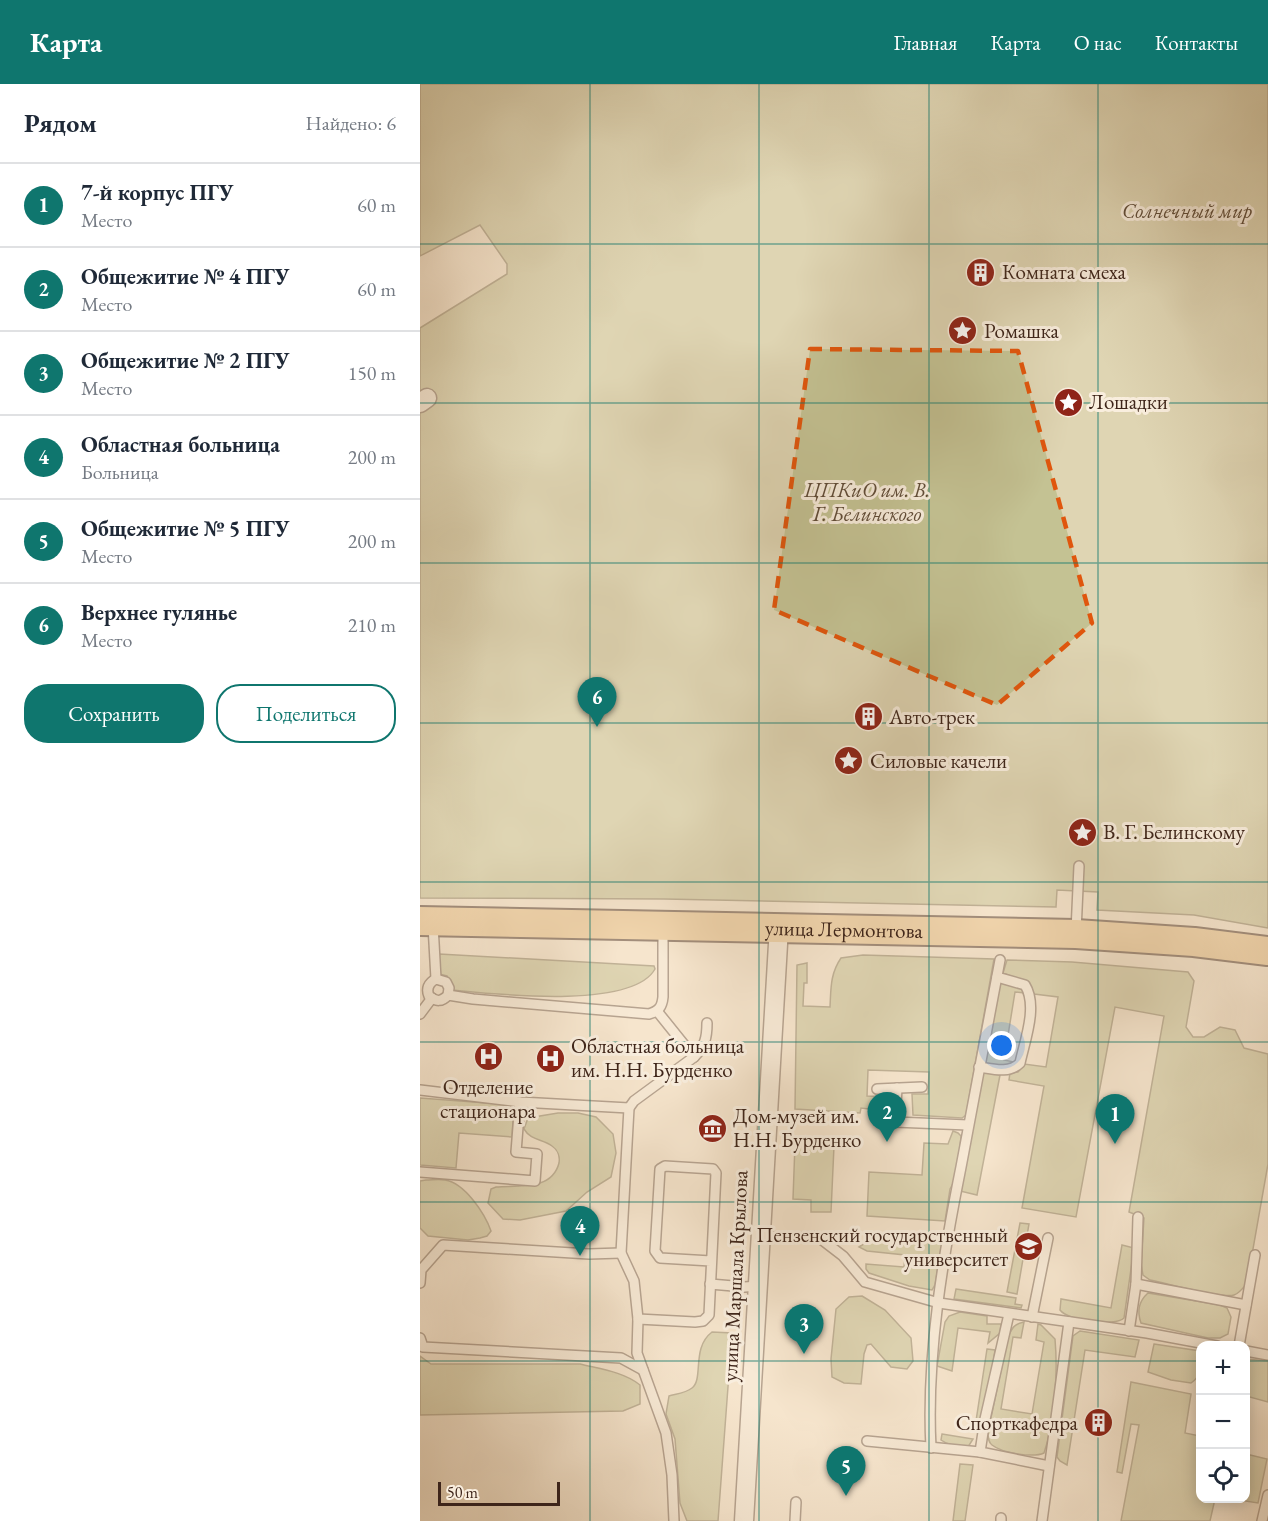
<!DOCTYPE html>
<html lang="ru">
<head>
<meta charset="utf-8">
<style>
	body { margin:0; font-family:"EB Garamond",serif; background:#f6f6f7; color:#1f2937 }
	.controls { position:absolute; right:18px; bottom:18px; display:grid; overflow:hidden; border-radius:12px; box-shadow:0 3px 15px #0003 }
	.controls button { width:54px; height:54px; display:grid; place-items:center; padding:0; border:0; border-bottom:2px solid #e0e1e3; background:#fff; color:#1f2937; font:30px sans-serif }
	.scale { position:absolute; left:18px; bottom:15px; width:122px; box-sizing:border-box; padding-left:6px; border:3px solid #3e251a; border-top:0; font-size:16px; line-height:21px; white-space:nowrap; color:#3e251a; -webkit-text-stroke:4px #f9eede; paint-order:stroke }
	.you { position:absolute; left:582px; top:962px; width:21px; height:21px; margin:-15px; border:4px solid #fff; border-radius:50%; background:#1a73e8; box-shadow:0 0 0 9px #1a73e833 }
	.badge { display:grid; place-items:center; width:39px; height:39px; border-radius:50%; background:#0f766e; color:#fff; font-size:20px; font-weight:700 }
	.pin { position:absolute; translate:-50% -50px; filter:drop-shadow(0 2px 3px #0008) }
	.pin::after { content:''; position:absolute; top:32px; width:21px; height:18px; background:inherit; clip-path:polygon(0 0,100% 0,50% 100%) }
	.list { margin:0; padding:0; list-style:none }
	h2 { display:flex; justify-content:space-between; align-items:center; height:78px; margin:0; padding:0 24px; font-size:26px }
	h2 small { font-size:20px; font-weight:400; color:#747a83 }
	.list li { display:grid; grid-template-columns:39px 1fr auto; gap:18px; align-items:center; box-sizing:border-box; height:84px; padding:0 24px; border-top:2px solid #e0e1e3 }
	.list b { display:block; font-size:22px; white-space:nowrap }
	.list p { margin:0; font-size:20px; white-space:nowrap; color:#747a83 }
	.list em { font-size:20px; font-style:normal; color:#747a83 }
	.actions { display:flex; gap:12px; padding:18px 24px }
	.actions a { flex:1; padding:14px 0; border:2px solid #0f766e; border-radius:24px; text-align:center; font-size:21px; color:#0f766e }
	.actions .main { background:#0f766e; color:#fff }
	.icon { flex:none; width:33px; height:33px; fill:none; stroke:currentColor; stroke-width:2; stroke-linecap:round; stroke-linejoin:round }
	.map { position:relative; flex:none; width:848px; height:1437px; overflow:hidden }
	header { display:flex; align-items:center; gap:36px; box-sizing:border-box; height:84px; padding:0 30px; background:#0f766e; color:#fff }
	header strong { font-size:28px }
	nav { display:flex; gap:33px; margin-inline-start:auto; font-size:21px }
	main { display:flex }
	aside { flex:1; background:#fff }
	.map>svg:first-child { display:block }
</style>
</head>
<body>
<header>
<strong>Карта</strong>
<nav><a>Главная</a><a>Карта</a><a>О нас</a><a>Контакты</a></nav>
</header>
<main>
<aside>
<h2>Рядом<small>Найдено: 6</small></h2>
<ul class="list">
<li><span class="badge">1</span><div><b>7-й корпус ПГУ</b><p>Место</p></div><em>60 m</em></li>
<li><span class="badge">2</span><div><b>Общежитие № 4 ПГУ</b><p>Место</p></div><em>60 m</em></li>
<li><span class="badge">3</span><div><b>Общежитие № 2 ПГУ</b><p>Место</p></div><em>150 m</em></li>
<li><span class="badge">4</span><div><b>Областная больница</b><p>Больница</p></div><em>200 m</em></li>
<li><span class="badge">5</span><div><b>Общежитие № 5 ПГУ</b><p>Место</p></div><em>200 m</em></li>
<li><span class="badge">6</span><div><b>Верхнее гулянье</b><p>Место</p></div><em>210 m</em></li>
</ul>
<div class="actions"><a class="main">Сохранить</a><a>Поделиться</a></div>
</aside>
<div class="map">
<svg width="848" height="1437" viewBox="0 0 848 1437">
	<rect width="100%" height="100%" fill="#f6e5cd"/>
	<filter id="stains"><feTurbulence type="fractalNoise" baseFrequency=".00333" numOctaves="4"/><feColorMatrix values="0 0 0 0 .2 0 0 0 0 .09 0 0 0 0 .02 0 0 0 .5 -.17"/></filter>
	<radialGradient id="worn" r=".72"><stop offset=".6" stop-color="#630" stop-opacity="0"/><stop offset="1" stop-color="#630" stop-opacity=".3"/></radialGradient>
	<g fill="#c4c293" stroke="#817456" stroke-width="1.5">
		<path d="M0,0h848v844l-74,-13 -97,-5 1,-18 -41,-2 -1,17 -392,-8 -244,-1v-570l87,-54v-10l-27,-39 -60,31z"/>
		<path d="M19,870l215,12 1,3c-23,41 -161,25 -203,21l-5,-14 -8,-2z"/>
		<path d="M443,871l131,4 -28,156 -4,3 -49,-3 -1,-21h16l1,-22 -61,-2 -1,26 20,1 -1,14 -25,-3 -1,5 -65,-4 2,-144 10,-2v20h-3l-1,23 27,1c1,-18 0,-33 11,-49z"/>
		<path d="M587,876l65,2 116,10 6,9 -8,46 7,10h11l16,-10 15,3 9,18 24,6v110l-21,119c-4,5 -7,10 -13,12 -12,4 -68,-12 -84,-15l-7,-5 -2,-11 3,-46 -15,-6 35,-196 -49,-9 -39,210 -54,-9 22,-122 -35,-6 1,-7 8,-1 6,-8 22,3 12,-70 -24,-3 -10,-13 -21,-8z"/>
		<path d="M579,897l21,5 5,7 -10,-1 -11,68 10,2 -9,5 -22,-3z"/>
		<path d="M561,988l19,3 -23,120 -17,-4z"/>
		<path d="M0,1014l94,7 -2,32 -53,-4 -3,35 -36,-3z"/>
		<path d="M138,1029h20l18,4 17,17 3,19 -5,24 -24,15 -21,19 -46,9 -17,-1 -15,-16 3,-14 5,-2c22,-2 56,4 63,-24 1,-6 -1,-13 -7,-17 -9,-7 -21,-5 -28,-17l4,-11z"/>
		<path d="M533,1047l5,2 3,3 -1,12 -5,32 -5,9 -5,32 -78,-5 2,-44 53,3 2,-32 24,1z"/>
		<path d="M375,1060l39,2 -3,66h-20v-12l-18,-1z"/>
		<path d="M6,1096c6,0 13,-1 19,0 20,3 40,34 46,51l-4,5 -7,2 -12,2 -40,-4 -8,-8v-47z"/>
		<path d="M600,1139l9,1 -12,70 -10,-2z"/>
		<path d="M464,1150l59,3 -8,48 -3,5 -23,-4 -40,-13 -3,-4v-5l38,3 1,-12 -38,-4 -8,-4 17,-11z"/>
		<path d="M702,1161l12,3 -10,70c-9,9 -56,3 -64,-8l1,-11 50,9z"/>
		<path d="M536,1205l60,9 -1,6 7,1 -1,3 -67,-9z"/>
		<path d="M728,1209l72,12 7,3 4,9 -3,17 -8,4h-12l-67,-15c-4,-11 -2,-22 7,-30z"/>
		<path d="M442,1212l23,14 26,28 2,23 -6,8 -16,-2 -20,-23 -4,1 -3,9 -3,30 -17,-1 -12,-6 -1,-18 5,-50 13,-12z"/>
		<path d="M540,1228l27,4v8h14l-1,9 -12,10 2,-11 -32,-4 -6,43 -15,-5 8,-44 4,-6z"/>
		<path d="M604,1238l-3,16 -8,-1 -12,72 31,5 12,-72 -8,-2 2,-16 3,1 14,14c3,34 0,82 -11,114 -11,5 -42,0 -52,-8 -4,-3 -4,-8 -4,-13l20,-95c4,-9 6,-13 16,-15z"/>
		<path d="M660,1247l59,9 -4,17 -50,-7 -18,115 -7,-4 -3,-4 16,-121z"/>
		<path d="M292,1248l20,1 -14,188h-31l-7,-18 -5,-64 -9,-25 3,-18c7,-2 17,-3 23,-8 12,-9 -1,-40 20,-56z"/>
		<path d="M734,1260l46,7c1,14 3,24 -9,32l-20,-3 -23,-8z"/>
		<path d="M567,1265l8,1 -2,14 -13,57h-4z"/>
		<path d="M0,1272l11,8h149c20,5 44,8 60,21v19l-17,7 -203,4z"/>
		<path d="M826,1275l22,2v41l-22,-6z"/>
		<path d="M711,1298l60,12 -6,39 15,3v62l15,1 -5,22h-89l18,-96 -8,-1 -9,49 -5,-1z"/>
		<path d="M522,1350l31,5 -5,8c-9,0 -19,-1 -27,-7z"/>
		<path d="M826,1370l21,5 -9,44 -13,-2 3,-14h-2z"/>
		<path d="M540,1380l13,1 -8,56h-12z"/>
	</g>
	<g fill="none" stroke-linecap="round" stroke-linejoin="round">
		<defs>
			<g id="lane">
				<path d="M13,841l3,54"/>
				<path d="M656,847l3,-65"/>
				<path d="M28,911l1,-7 -3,-6 -10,-3c-8,4 -10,10 -7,17 7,6 13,6 19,-1l25,4 176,15c10,-3 13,-7 14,-17v-69"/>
				<path d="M237,927l37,46"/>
				<path d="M0,930l12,-16"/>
				<path d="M559,983c14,2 30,7 41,-4 5,-23 18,-57 5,-78l-28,-8"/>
				<path d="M477,1004l-2,34 73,3"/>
				<path d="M457,1005l45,-2"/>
				<path d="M0,1006l100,12 109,6"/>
				<path d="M0,1088l115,9 2,-27 -21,-2 4,-50"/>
				<path d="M340,1152l31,2 26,-2 26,20 22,26 74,21 208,30 70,13"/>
				<path d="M0,1199l1,-13 22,-25 146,9 32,-1"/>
				<path d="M290,1200l35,3 12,-1"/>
				<path d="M716,1200l2,-67"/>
				<path d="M589,1230l-24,105 -5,33 69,14"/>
				<path d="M612,1233l16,-79"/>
				<path d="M218,1235l57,3 8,-1 6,-6 7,-142 -3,-4 -48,-3 -5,3 -5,82 5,7 51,3"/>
				<path d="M709,1247l7,-47 110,21"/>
				<path d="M0,1254l3,9 198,11 22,12"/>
				<path d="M819,1262l16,-91"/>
				<path d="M826,1267l22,4"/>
				<path d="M447,1357l113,11"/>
				<path d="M511,1364c-5,-92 12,-191 30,-281 13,-69 26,-138 39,-207"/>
				<path d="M254,1437l-2,-46 -6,-42 -29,-80 1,-34 -4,-38 -13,-28 8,-145 5,-7 60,-44c11,-11 13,-19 13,-34"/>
				<path d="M375,1437l1,-19"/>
				<path d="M581,1437v-3"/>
				<path d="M622,1437l27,-199"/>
				<path d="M842,1437l6,-26"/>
			</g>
			<g id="street">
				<path d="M0,319l7,-5"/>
				<path d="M324,1437l35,-594"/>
			</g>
			<g id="primary">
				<path id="s1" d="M0,837l656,13 118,8 74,9"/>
			</g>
		</defs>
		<use href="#lane" stroke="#6c5547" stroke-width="12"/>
		<use href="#street" stroke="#6c5547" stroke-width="21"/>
		<use href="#primary" stroke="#3e251a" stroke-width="32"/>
		<use href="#lane" stroke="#f9eede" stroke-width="9"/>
		<use href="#street" stroke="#f9eede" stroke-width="18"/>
		<use href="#primary" stroke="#ebc286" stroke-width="28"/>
	</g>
	<path d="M0 0H848V1437H0ZM390,265l208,2 74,272 -95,82 -223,-95z" fill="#f6e5cd" fill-opacity=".55" fill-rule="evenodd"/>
	<path fill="none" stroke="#e0560d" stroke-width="4.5" stroke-dasharray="12 8" stroke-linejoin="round" d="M390,265l208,2 74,272 -95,82 -223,-95z"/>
	<path fill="none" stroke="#0f766e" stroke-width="1.5" stroke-opacity="0.55" d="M170,0v1437M339,0v1437M509,0v1437M678,0v1437M0,160h848M0,319h848M0,479h848M0,639h848M0,798h848M0,958h848M0,1118h848M0,1277h780M826,1277h22"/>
	<defs>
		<symbol id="building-disc" viewBox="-11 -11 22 22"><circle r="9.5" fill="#8f2418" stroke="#f9eede"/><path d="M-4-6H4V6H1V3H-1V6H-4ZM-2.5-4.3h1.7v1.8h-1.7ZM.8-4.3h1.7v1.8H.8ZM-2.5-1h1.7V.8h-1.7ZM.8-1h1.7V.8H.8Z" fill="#fff"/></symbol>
		<symbol id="sight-disc" viewBox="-11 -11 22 22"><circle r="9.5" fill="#8f2418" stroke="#f9eede"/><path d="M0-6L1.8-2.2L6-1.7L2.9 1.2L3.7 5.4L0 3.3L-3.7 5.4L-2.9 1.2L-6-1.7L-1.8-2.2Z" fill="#fff"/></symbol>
		<symbol id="hospital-disc" viewBox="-11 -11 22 22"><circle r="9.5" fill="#8f2418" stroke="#f9eede"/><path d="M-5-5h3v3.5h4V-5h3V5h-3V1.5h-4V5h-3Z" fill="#fff"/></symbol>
		<symbol id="museum-disc" viewBox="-11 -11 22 22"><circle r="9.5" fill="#8f2418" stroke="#f9eede"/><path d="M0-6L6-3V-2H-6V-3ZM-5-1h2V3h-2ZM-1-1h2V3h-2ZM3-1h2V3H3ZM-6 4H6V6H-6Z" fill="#fff"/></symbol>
		<symbol id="university-disc" viewBox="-11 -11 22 22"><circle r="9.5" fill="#8f2418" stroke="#f9eede"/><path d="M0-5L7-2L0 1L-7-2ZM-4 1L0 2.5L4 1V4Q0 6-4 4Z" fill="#fff"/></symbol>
	</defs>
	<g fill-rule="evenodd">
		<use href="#building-disc" x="544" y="172" width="33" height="33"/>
		<use href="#sight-disc" x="526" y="230" width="33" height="33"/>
		<use href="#sight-disc" x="632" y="302" width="33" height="33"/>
		<use href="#building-disc" x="432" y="616" width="33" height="33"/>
		<use href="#sight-disc" x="412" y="660" width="33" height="33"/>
		<use href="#sight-disc" x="646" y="732" width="33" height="33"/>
		<use href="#hospital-disc" x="52" y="956" width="33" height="33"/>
		<use href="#hospital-disc" x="114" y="958" width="33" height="33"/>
		<use href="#museum-disc" x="276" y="1028" width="33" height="33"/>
		<use href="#university-disc" x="592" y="1146" width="33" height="33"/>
		<use href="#building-disc" x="662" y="1322" width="33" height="33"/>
	</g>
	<g text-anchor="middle" stroke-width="6" stroke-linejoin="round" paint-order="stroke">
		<g font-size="21" font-style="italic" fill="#604c38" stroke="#f9eede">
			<text x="767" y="134">Солнечный мир</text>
			<text x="447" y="413">ЦПКиО им. В.<tspan x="447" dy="24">Г. Белинского</tspan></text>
		</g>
		<g font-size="21" fill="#3e251a" stroke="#f9eede" text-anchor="start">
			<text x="582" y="195">Комната смеха</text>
			<text x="564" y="254">Ромашка</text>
			<text x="669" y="325">Лошадки</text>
			<text x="469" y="640">Авто-трек</text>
			<text x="450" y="684">Силовые качели</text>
			<text x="683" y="755">В. Г. Белинскому</text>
			<text x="151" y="969">Областная больница<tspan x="151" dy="24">им. Н.Н. Бурденко</tspan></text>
			<text x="68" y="1010" text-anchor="middle">Отделение<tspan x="68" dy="24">стационара</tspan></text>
			<text x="313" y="1039">Дом-музей им.<tspan x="313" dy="24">Н.Н. Бурденко</tspan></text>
			<text x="588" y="1158" text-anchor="end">Пензенский государственный<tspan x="588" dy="24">университет</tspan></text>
			<text x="658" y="1346" text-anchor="end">Спорткафедра</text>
		</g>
		<g font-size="21" fill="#3e251a" stroke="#f9eede">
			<text dy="7" stroke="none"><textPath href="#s1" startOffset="424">улица Лермонтова</textPath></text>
			<text transform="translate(315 1192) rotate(-87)" y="7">улица Маршала Крылова</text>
		</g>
	</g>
	<rect width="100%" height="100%" filter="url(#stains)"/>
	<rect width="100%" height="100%" fill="url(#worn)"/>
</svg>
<div class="controls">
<button>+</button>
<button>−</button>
<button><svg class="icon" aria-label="locate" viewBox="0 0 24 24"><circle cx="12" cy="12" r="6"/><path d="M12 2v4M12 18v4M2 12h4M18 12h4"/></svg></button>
</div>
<div class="scale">50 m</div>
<div class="you"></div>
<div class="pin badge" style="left:695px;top:1060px">1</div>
<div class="pin badge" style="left:467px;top:1058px">2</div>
<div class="pin badge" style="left:384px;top:1270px">3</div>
<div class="pin badge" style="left:160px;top:1172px">4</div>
<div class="pin badge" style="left:426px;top:1412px">5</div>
<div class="pin badge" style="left:177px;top:643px">6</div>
</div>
</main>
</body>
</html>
